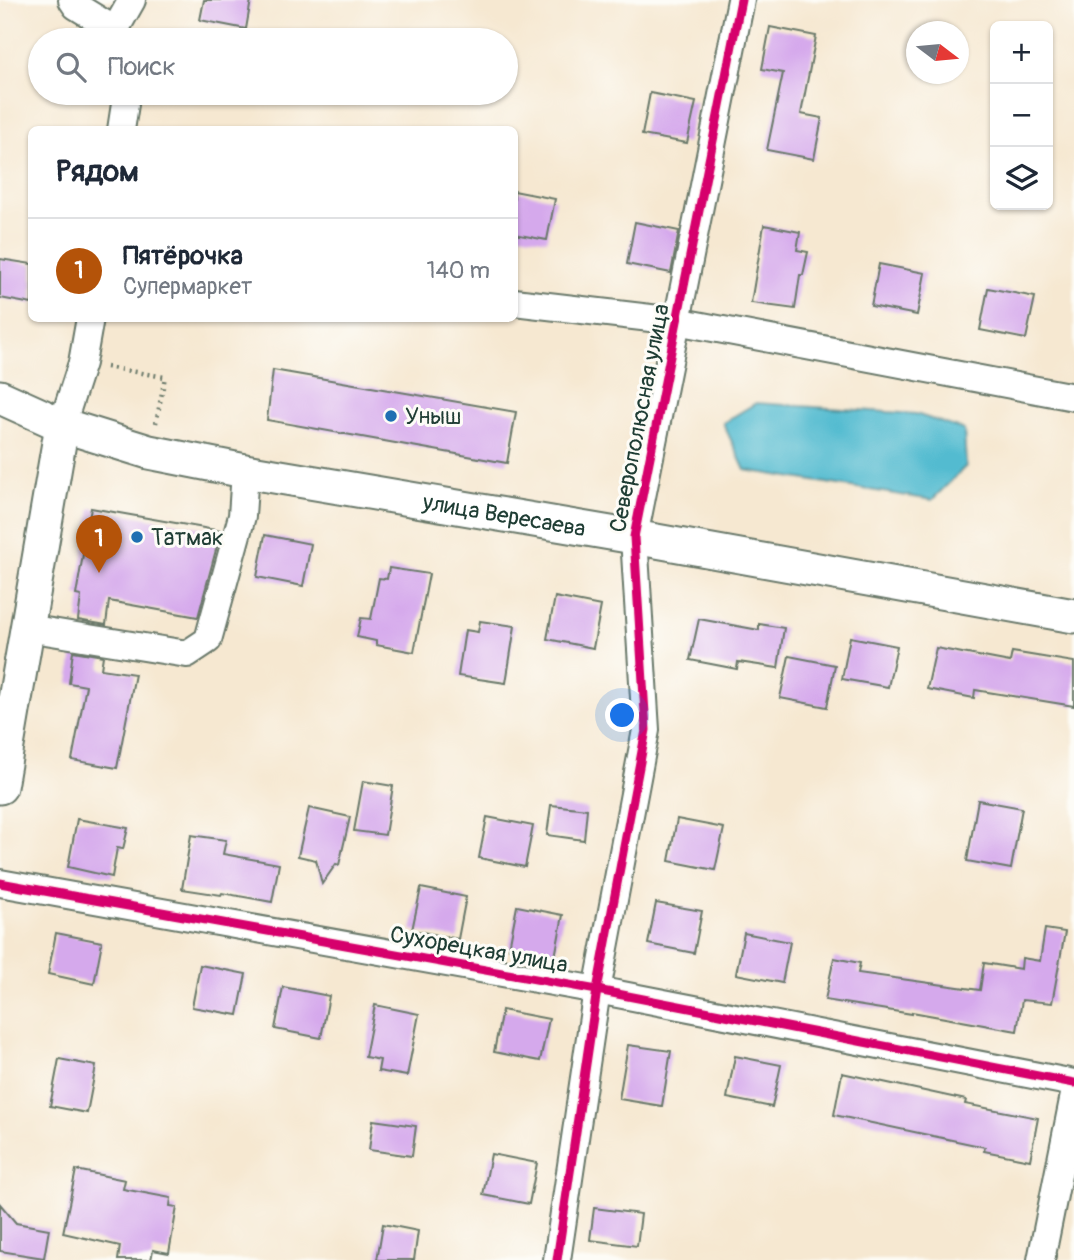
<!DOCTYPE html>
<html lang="ru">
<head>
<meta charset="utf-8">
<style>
	body { margin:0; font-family:Pangolin,sans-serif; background:#f2f2f3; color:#1f2937 }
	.controls { position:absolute; right:21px; top:21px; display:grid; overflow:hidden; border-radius:10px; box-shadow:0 2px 5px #0004 }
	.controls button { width:63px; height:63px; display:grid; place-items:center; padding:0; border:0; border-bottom:2px solid #e0e1e3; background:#fff; color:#1f2937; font:35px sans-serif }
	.compass { position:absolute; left:906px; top:21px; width:63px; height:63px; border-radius:50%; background:#fff; box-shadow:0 2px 5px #0004; rotate:106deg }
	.you { position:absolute; left:623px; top:716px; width:24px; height:24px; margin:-18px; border:5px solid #fff; border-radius:50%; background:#1a73e8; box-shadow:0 0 0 10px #1a73e833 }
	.badge { display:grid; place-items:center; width:46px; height:46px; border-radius:50%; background:#b45309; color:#fff; font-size:23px; font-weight:700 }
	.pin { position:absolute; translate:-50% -58px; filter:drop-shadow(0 2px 4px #0008) }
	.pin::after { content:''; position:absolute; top:37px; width:24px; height:21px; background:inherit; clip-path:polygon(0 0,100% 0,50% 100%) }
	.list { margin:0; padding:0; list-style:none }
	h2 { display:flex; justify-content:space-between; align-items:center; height:91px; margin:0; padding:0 28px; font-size:30px }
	h2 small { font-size:23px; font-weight:400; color:#747a83 }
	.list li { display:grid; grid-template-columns:46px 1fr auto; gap:21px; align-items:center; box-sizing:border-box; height:105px; padding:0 28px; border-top:2px solid #e0e1e3 }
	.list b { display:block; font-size:26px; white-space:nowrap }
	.list p { margin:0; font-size:23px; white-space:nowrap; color:#747a83 }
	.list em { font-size:23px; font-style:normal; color:#747a83 }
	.icon { flex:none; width:38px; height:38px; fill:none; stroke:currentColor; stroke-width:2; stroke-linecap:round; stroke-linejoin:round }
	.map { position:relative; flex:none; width:1074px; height:1260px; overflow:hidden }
	.search { position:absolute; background:#fff; box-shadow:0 2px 5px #0004; left:28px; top:28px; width:490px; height:77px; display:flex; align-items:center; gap:18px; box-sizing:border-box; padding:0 24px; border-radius:38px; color:#747a83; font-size:26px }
	.panel { position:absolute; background:#fff; box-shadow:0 2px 5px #0004; left:28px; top:126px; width:490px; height:196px; border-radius:10px }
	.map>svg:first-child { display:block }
</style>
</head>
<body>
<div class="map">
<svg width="1074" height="1260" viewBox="0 0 1074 1260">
	<rect width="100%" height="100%" fill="#fdfcf7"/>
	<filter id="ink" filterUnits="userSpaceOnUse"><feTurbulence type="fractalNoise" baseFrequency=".0143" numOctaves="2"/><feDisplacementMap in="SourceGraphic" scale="14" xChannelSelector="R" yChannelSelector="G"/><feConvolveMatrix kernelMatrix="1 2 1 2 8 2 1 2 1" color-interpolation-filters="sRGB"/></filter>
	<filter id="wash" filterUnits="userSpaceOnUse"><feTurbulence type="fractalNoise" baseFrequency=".00686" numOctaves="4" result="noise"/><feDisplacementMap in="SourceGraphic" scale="28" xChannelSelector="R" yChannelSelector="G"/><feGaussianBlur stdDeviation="1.57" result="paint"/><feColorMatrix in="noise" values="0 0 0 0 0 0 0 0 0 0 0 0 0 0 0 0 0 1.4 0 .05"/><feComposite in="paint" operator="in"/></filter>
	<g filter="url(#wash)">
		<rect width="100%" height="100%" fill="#f6e8d1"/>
		<path fill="#53bbd0" stroke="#397c82" stroke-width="2" d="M756,403l160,11 48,16 2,36 -34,34 -187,-30 -22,-47z"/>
		<g id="blocks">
			<g fill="#d5a9ec">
				<path d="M204,0h47l-5,29 -46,-9z"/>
				<path d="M770,27l46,9 -15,78 21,4 -8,41 -47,-9 16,-77 -21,-4z"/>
				<path d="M650,93l46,9 -9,41 -45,-8z"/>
				<path d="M514,191l41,8 -8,41 -33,-6z"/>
				<path d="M635,222l44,9 -8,42 -44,-9z"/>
				<path d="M764,225l36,7 -3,18 11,2 -5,23h-3l-5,34 -44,-6z"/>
				<path d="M0,259l32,5v40l-32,-6z"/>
				<path d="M879,264l46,9 -8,42 -46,-9z"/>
				<path d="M988,288l47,9 -9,42 -46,-9z"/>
				<path d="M273,370l243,42 -9,51 -240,-43z"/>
				<path d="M91,508l130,23 -23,86 -89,-16 -3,24 -28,-5 3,-24 -5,-1z"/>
				<path d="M265,535l46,9 -8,42 -46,-9z"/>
				<path d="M389,568l40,6 -15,78 -38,-7v-4l-19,-4 4,-19 10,1 8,-41 8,1z"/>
				<path d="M555,597l46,9 -8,42 -46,-9z"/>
				<path d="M699,619l60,11v-6l25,4 -6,40 -40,-6 -1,7 -47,-9z"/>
				<path d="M480,621l35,5 -9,57 -48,-7 7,-46 13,2z"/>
				<path d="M850,637l47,9 -9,41 -46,-8z"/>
				<path d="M936,648l74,14 2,-10 62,10v44l-99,-16 -1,8 -47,-9z"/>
				<path d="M73,651l30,5 -2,13 34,5 -18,94 -45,-8 14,-74 -17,-3z"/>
				<path d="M789,656l46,9 -8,42 -47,-9z"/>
				<path d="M363,781l30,5 -8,49 -31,-4z"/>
				<path d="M978,800l44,8 -11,61 -44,-8z"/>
				<path d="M551,805l36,4 -3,31 -37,-5z"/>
				<path d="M309,808l41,9 -11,48 -3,-1 -14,20 -6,-24 -18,-4z"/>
				<path d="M487,817l46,9 -8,41 -46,-9z"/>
				<path d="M77,819l51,9 -5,21 -6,-1 -5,29 -44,-10z"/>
				<path d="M677,819l47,9 -9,42 -46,-9z"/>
				<path d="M191,835l35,5 -3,14 56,10 -7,38 -50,-9 -1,2 -39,-6z"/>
				<path d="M421,888l45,9 -8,42 -46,-9z"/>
				<path d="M656,903l46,8 -8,42 -46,-9z"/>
				<path d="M517,906l46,9 -8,42 -46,-9z"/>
				<path d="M1045,929l20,3 -13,71 -30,-3 -5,31 -105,-19v2l-87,-14 9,-42 26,5 -2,10 122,17 4,-27 37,6 1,-11 18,3z"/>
				<path d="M56,933l46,9 -8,42 -46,-10z"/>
				<path d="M744,933l46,9 -8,41 -46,-9z"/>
				<path d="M200,965l46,9 -8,41 -46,-8z"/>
				<path d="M283,987l46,9 -8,42 -46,-9z"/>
				<path d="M375,1005l44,9 -12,62 -29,-5 2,-11 -15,-3z"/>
				<path d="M502,1010l47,9 -9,42 -46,-9z"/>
				<path d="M628,1045l43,6 -9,55 -43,-7z"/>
				<path d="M735,1056l46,9 -9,42 -45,-9z"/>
				<path d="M59,1059l37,7 -9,47 -37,-7z"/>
				<path d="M842,1073l124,27 -1,4 73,14 -8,42 -46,-9 1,-4 -151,-32z"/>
				<path d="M373,1120l43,6 -4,30 -43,-6z"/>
				<path d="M491,1154l46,9 -8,41 -46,-9z"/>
				<path d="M76,1170l49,10 -2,9 48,9 -1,8 7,1 -8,46 -16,-3 -2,10h-33l2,-14 -57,-13z"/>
				<path d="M0,1204l16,19 33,6 -5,29 -44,-7z"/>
				<path d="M594,1208l47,6 -4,32 -47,-6z"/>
				<path d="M383,1224l35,7 -4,29h-37z"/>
			</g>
		</g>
	</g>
	<g filter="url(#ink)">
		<use href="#blocks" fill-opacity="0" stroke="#6a796b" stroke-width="2"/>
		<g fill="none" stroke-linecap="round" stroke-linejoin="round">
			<defs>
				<g id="minor">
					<path d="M72,0l4,6 39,24"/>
					<path d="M116,40l-1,-10 17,-30"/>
					<path d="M121,130l4,-26 -2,-11"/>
					<path d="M514,302l162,19 398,76"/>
					<path d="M62,425l20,-62 8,-45"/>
					<path d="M27,628l160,26 21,-14 34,-124 3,-45"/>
					<path d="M0,883l597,107 477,93"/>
					<path d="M557,1260l40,-270 49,-260 -12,-193 107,-537"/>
					<path d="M1041,1260l33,-165"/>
				</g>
				<g id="major">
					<path id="s1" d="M0,397l62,28 87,27 96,19 389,66 440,79"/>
					<path d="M0,787l62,-362"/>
				</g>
			</defs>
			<use href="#minor" stroke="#6a796b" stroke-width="30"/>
			<use href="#major" stroke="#6a796b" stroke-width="37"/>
			<path stroke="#6a796b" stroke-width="4.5" stroke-dasharray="2 5" stroke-linecap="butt" d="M106,367l59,10 -9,46"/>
			<use href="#minor" stroke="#fff" stroke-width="26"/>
			<use href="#major" stroke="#fff" stroke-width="33"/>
			<defs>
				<g id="cycleway">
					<path d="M0,883l597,107 477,93"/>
					<path d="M557,1260l40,-270 49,-260 -12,-193 107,-537"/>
				</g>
			</defs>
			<use href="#cycleway" stroke="#fdfcf7" stroke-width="13"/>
			<use href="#cycleway" stroke="#d6006c" stroke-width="9"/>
		</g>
	</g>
	<g fill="#1f6fb2" stroke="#fdfcf7" stroke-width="2.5">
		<circle cx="391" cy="416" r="7"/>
		<circle cx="137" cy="537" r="7"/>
	</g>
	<g text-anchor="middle" stroke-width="6" stroke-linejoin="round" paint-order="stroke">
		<g font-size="23" fill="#1f3d34" stroke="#fdfcf7" text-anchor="start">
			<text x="405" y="424">Уныш</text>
			<text x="151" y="545">Татмак</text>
		</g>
		<g font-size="23" fill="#1f3d34" stroke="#fdfcf7">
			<text transform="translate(639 418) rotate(-79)" y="8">Северополюсная улица</text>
			<text dy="8" stroke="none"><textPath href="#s1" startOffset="520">улица Вересаева</textPath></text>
			<text transform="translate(479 949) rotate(10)" y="8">Сухорецкая улица</text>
		</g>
	</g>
</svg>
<div class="controls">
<button>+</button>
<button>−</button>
<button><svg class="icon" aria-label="layers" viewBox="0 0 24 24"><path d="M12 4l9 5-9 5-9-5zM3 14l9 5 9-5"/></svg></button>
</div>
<svg class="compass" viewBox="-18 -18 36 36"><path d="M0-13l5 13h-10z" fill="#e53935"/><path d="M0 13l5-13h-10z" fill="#747a83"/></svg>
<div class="you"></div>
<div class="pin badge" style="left:99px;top:573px">1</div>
<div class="search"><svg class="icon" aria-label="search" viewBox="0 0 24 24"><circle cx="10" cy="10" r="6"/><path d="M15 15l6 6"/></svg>Поиск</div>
<section class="panel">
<h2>Рядом<small></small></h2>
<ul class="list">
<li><span class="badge">1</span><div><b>Пятёрочка</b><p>Супермаркет</p></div><em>140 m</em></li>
</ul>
</section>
</div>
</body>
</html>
